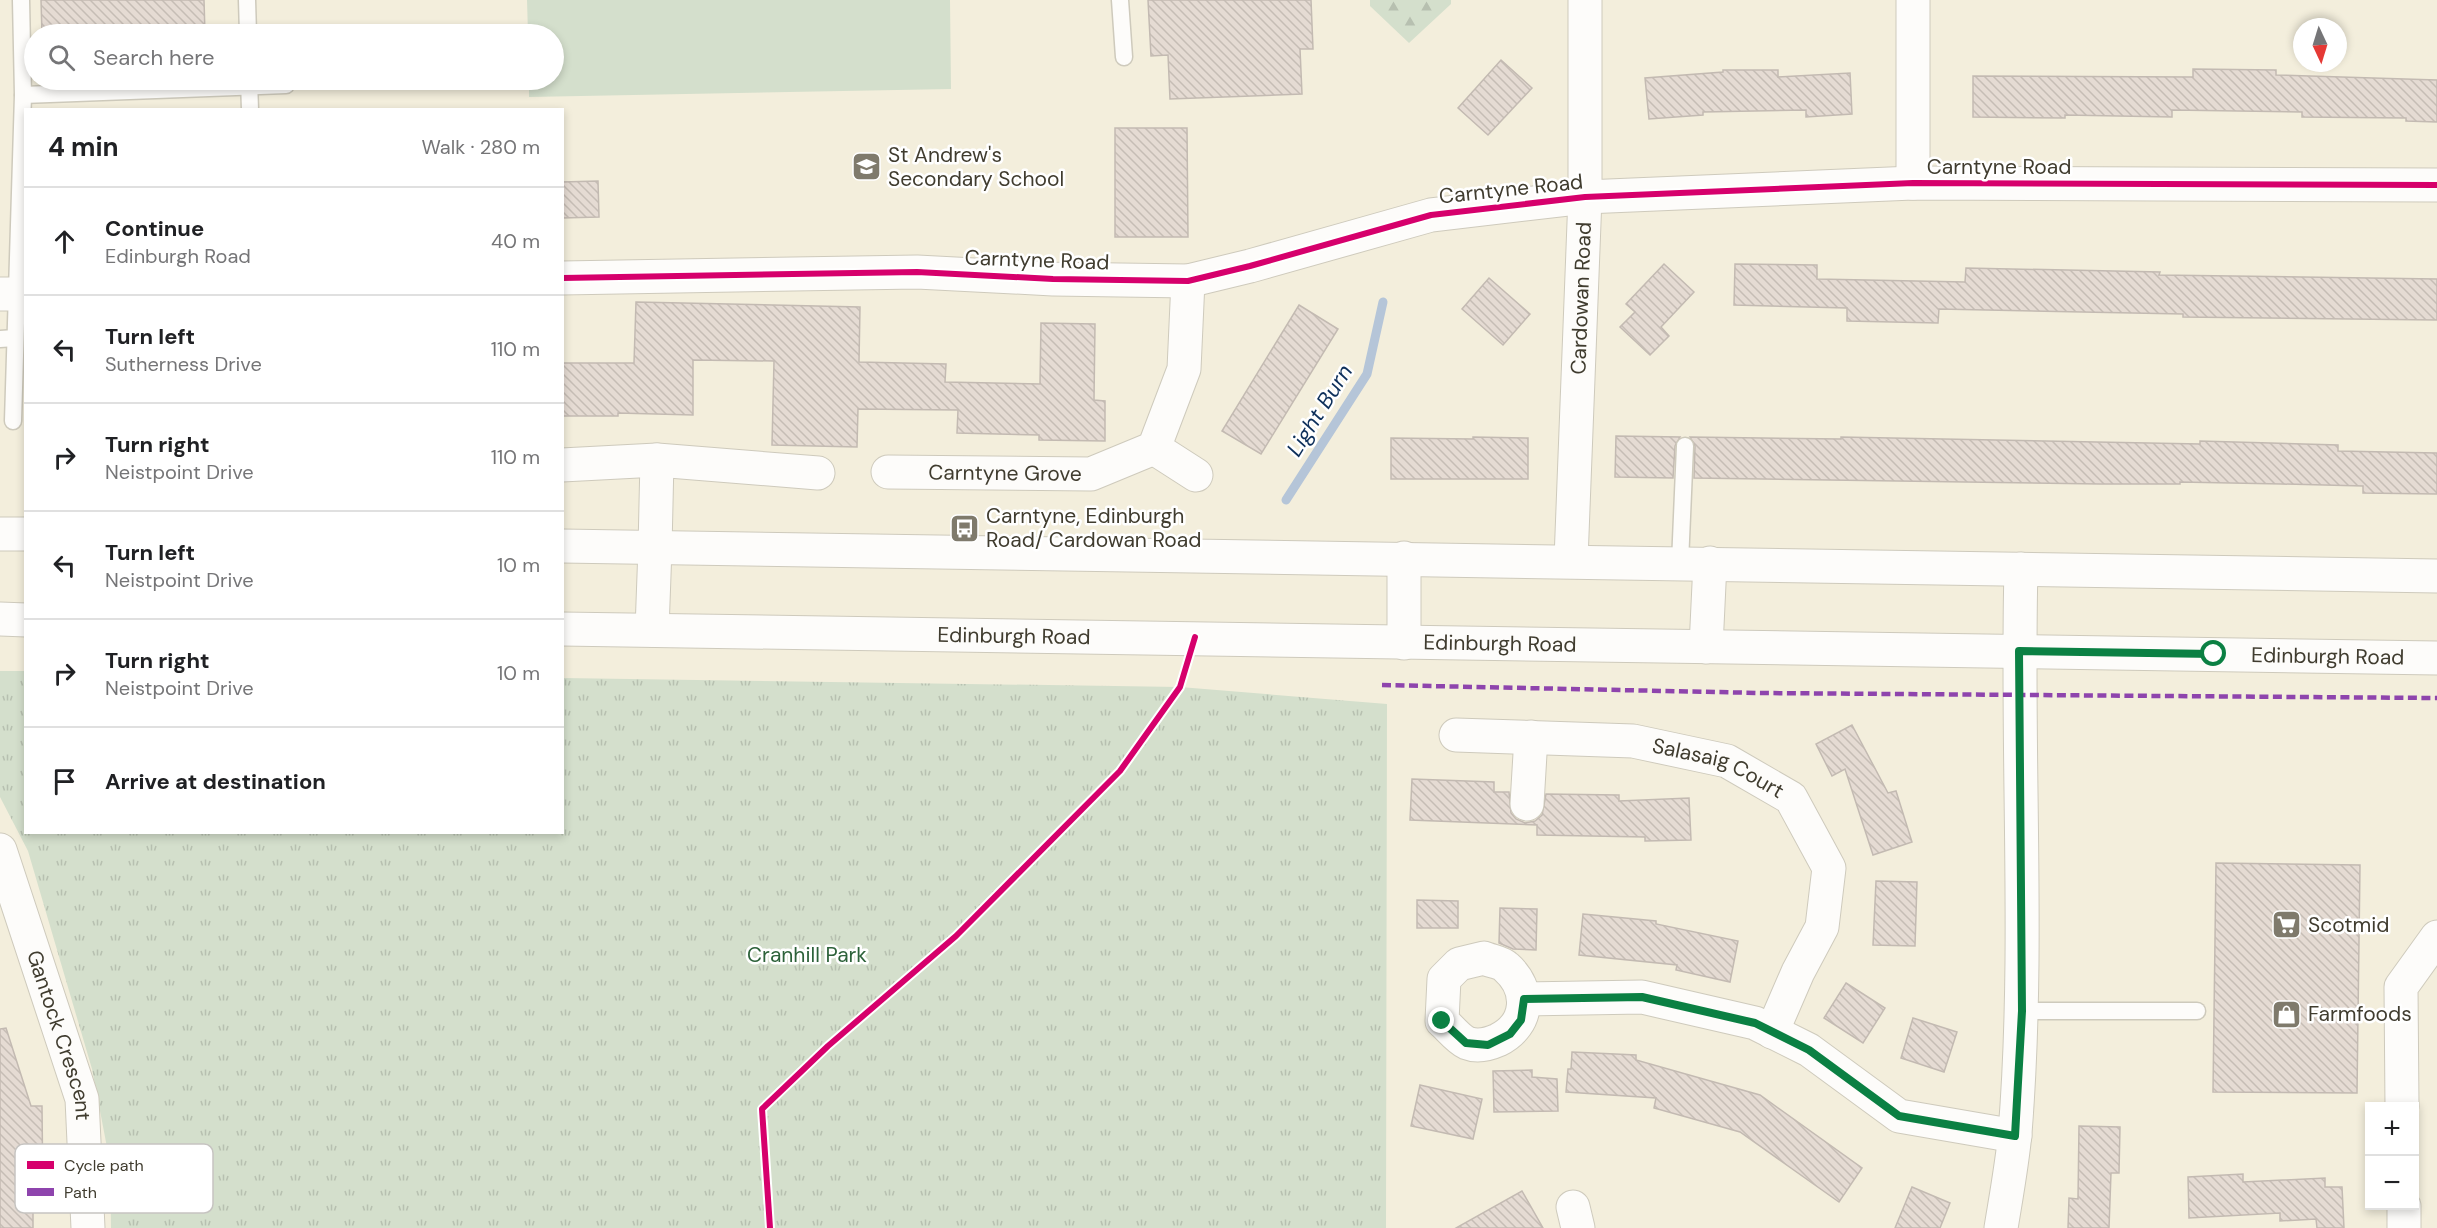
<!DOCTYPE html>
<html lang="en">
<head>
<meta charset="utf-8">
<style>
	body { margin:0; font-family:"DM Sans",sans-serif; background:#f2f2f2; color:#202124 }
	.controls { position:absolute; right:18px; bottom:18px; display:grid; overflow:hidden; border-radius:0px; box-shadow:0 3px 9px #0003 }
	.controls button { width:54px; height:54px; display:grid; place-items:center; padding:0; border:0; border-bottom:2px solid #e0e0e0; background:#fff; color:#202124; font:30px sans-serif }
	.compass { position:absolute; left:2293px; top:18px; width:54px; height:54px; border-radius:50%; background:#fff; box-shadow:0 3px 9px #0003; rotate:176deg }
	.stop { position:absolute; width:18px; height:18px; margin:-14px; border:4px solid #0b8043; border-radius:50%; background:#fff }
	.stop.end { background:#0b8043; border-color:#fff; box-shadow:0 2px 6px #0008 }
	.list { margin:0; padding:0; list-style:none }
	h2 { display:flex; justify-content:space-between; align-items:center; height:78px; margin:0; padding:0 24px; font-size:26px }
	h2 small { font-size:20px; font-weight:400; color:#757577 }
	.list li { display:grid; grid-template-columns:39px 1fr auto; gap:18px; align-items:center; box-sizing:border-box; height:108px; padding:0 24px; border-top:2px solid #e0e0e0 }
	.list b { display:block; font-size:22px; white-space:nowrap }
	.list p { margin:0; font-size:20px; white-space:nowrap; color:#757577 }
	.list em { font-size:20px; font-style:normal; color:#757577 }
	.icon { flex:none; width:33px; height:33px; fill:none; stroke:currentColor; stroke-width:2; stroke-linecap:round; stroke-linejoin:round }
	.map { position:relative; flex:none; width:2437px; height:1228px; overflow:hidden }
	.search { position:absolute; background:#fff; box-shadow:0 3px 9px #0003; left:24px; top:24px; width:540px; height:66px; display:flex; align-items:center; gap:15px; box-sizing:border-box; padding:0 21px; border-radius:33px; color:#757577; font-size:22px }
	.panel { position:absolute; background:#fff; box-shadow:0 3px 9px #0003; left:24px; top:108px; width:540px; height:726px; border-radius:0px }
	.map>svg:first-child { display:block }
</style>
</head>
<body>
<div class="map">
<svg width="2437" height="1228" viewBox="0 0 2437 1228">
	<defs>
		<pattern id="forest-firs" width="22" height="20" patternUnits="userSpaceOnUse" patternTransform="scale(1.5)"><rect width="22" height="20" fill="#d4dfcc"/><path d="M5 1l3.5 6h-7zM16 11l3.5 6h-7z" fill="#b7c0b0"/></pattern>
		<pattern id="park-tufts" width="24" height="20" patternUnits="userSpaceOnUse" patternTransform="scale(1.5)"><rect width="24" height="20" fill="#d4dfcc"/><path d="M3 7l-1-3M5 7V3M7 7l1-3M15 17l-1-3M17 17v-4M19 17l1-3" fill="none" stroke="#b7c0b0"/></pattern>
		<pattern id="building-back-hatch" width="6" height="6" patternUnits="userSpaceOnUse" patternTransform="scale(1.5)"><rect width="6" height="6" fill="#e5dbd3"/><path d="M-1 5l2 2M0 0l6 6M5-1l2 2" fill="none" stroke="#c6bdb5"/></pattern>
	</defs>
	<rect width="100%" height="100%" fill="#f3eedc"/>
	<path fill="url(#forest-firs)" d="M1370,0h81v4l-42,39 -39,-37z"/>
	<path fill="url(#park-tufts)" d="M0,671h25l1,161h536l1,-154 617,9 207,17 -1,524h-1275l-1,-65 -18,-94 -64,-218 -28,-54z"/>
	<path fill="#d4dfcc" d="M527,0h423l1,89 -422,8v-17h25v-46h-26z"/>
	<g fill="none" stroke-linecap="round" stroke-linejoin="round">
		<path stroke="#b5c5d8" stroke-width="9" d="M1286,500l81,-126 16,-72"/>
	</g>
	<g fill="url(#building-back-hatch)" stroke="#c3bab2" stroke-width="1.5">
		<path d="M41,0h163l1,34h-47l-1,-6 -74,2v4h-41z"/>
		<path d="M1148,0h163l2,49h-13l2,45 -132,5 -2,-44 -17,1z"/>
		<path d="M1501,60l31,28 -44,47 -30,-27z"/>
		<path d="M2193,69l83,1v5l161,5v42l-31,-1v-3l-104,-1v-5l-130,-2v7l-107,-2v3l-92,-1v-41l220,1z"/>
		<path d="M1723,70h55v7l72,-4 2,41 -46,3v-7l-103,2v3l-54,4 -4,-41 78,-6z"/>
		<path d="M1115,128h72l1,109h-73z"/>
		<path d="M598,181l1,36 -37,1v-36z"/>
		<path d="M1664,264l30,28 -33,35 8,9 -19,19 -30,-28 15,-15 -9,-8z"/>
		<path d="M1735,264l82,1v14l148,3 1,-14 194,4 -1,3 278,4v41l-254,-3v-3l-244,-5 -1,14 -91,-2v-13l-113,-3z"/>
		<path d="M1489,278l41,36 -27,31 -41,-36z"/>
		<path d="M636,302l224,5 -1,55 87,2 -1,18 95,2 1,-61 54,1 -1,76 11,1v40l-66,-1v-5l-82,-2 1,-23 -100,-1 -1,38 -85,-2 2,-84 -81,-1v55l-75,-2v3h-56v-53h72z"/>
		<path d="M1299,305l39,24 -77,125 -39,-23z"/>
		<path d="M1616,436l64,1 -5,9 -2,32 -58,-1z"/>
		<path d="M1473,437l55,1v41h-137v-41l82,1z"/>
		<path d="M1690,437l151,2v-2l359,7v-3l138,4v6l99,2v41l-74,-1v-7l-81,-2 -102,-2v2h-80l-406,-6 1,-32z"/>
		<path d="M1852,725l36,68 8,-2 16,51 -39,13 -28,-86 -13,7 -16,-32z"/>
		<path d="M1412,779l82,3v10h15l2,21 5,6 9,4 10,-2 7,-6 4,-21 73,1v6l70,-3 2,42 -46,1v-4l-108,-2v-10l-127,-5z"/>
		<path d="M2216,863l144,2 -3,228 -144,-1z"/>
		<path d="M1876,881l41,1 -2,64 -42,-1z"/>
		<path d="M1417,900l41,1v27h-41z"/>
		<path d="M1500,908l37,1 -1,41 -23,-1 -14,-6z"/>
		<path d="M1583,914l73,7v3l82,17 -8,41 -54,-12 1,-5 -98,-10z"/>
		<path d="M1846,983l39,25 -22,35 -39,-25z"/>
		<path d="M1913,1018l44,14 -13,40 -43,-14z"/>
		<path d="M6,1028l25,78h11l1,95 -10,1v26h-33v-199z"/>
		<path d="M1572,1052l64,3v5l124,35 102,73 -23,34 -99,-70 -86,-24 2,-10 -90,-6 2,-23h3z"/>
		<path d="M1532,1070v7l25,2 1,32 -64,1 -1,-41z"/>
		<path d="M1420,1085l62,14 -9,40 -62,-13z"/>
		<path d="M2079,1126l41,1 -1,46h-8l-2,55h-41l1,-30 9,1z"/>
		<path d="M2243,1174v8l82,-4v9h17l2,41h-27l-1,-9 -36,2v-8l-91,5 -1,-41z"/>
		<path d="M1912,1187l38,16 -10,25h-45z"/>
		<path d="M1522,1191l21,37h-87z"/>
	</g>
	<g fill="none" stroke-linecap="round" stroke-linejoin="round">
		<defs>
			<g id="service">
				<path d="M247,0l1,34"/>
				<path d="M1120,0l4,57"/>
				<path d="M249,80l1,30"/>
				<path d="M23,95l263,-10"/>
				<path d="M0,339l15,-1"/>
				<path d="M13,421l10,-326 -2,-95"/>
				<path d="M1680,563l5,-117"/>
				<path d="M2022,1011h175"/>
			</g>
			<g id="minor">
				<path d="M1913,183v-183"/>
				<path d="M1154,448l42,27"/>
				<path d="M562,465l95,-5 161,13"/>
				<path id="s1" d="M888,472l203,2 63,-26 30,-79 4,-88"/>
				<path d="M655,548l2,-88"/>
				<path id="s2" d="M1571,560l14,-363v-197"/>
				<path id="s3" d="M1456,735l177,6 94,20 64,37 38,70 -7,59 -24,45 -26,60"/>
				<path d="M1527,804l4,-67"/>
				<path id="s4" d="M0,850l82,249 6,129"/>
				<path d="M1484,958c6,3 17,4 22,9 25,22 24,57 -8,73 -9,4 -21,7 -31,3 -9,-4 -18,-16 -25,-22l2,-42 15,-15z"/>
				<path d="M1524,999l118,-2 113,26 54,27 90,66 116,20"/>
				<path d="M2402,1106l-1,-119 36,-50"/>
				<path d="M2404,1206v22"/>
				<path d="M1573,1207l5,21"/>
				<path d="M2001,1228c5,-31 11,-63 14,-95 15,-187 1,-376 6,-564"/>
			</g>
			<g id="tertiary">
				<path d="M562,278l355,-6 136,7 135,2 62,-15 181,-51 154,-18 328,-14 524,2"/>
				<path d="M0,294h26"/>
			</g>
			<g id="primary">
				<path d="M0,534h26"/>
				<path d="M562,546l1875,30"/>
				<path d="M0,619l26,1"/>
				<path id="s5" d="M562,629l1875,29"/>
				<path d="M652,630l3,-82"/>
				<path d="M1404,643v-85"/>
				<path d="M1706,647l4,-84"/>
			</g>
		</defs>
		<use href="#service" stroke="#cecabc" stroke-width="19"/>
		<use href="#minor" stroke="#cecabc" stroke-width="35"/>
		<use href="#tertiary" stroke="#cecabc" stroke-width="35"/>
		<use href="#primary" stroke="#cecabc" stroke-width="35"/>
		<use href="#service" stroke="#fdfcfa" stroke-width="16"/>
		<use href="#minor" stroke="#fdfcfa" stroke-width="33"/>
		<use href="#tertiary" stroke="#fdfcfa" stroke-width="33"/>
		<use href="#primary" stroke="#fdfcfa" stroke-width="33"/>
		<path stroke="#8e44ad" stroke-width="4.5" stroke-dasharray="9 4.5" stroke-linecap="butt" d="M1382,685l379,8 676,5"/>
		<defs>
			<g id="cycleway">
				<path d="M562,278l355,-6 136,7 135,2 62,-15 181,-51 154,-18 328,-14 524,2"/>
				<path d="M770,1228l-8,-119 66,-63 128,-110 164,-165 60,-84 15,-50"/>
			</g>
		</defs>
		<use href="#cycleway" stroke="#fff" stroke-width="10"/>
		<use href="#cycleway" stroke="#d6006c" stroke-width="6"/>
	</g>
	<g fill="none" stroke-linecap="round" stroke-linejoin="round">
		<path stroke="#0b8043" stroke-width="8" d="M1442,1021l24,22 22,2 22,-11 11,-14 3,-21 118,-2 113,26 54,27 90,66 116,20 7,-125 -3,-360 195,3"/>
	</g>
	<defs>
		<symbol id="school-square" viewBox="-11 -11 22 22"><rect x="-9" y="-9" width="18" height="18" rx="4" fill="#7f7a6c" stroke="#fff"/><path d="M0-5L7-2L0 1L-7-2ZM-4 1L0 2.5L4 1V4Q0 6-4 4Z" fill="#fff"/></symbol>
		<symbol id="bus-square" viewBox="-11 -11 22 22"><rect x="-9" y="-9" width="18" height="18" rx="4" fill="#7f7a6c" stroke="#fff"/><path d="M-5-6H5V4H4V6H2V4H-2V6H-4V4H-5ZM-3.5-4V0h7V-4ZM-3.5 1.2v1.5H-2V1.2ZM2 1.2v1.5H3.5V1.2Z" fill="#fff"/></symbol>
		<symbol id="supermarket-square" viewBox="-11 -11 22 22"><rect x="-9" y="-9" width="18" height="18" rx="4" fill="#7f7a6c" stroke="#fff"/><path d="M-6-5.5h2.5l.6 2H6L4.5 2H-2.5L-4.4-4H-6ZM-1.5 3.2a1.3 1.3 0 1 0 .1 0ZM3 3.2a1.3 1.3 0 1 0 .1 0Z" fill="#fff"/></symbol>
		<symbol id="shop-square" viewBox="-11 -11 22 22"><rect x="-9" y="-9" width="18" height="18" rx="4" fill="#7f7a6c" stroke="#fff"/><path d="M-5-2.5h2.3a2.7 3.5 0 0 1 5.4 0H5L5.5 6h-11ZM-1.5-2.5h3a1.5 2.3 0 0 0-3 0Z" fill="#fff"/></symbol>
	</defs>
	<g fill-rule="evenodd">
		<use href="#school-square" x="850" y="150" width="33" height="33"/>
		<use href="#bus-square" x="948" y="512" width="33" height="33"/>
		<use href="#supermarket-square" x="2270" y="908" width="33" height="33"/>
		<use href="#shop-square" x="2270" y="998" width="33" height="33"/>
	</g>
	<g text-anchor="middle" stroke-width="5" stroke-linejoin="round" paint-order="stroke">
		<g font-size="21" fill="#403c2f" stroke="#fff" text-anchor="start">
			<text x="888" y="162">St Andrew's<tspan x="888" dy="24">Secondary School</tspan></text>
			<text x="986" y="523">Carntyne, Edinburgh<tspan x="986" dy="24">Road/ Cardowan Road</tspan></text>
			<text x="2308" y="932">Scotmid</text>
			<text x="2308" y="1021">Farmfoods</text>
		</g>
		<g font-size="21" fill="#403c2f" stroke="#fff">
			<text x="1999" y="174">Carntyne Road</text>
			<text transform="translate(1511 189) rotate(-6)" y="7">Carntyne Road</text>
			<text transform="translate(1037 260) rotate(2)" y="7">Carntyne Road</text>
			<text dy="7" stroke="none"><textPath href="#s2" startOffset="262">Cardowan Road</textPath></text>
			<text dy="7" stroke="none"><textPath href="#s1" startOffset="117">Carntyne Grove</textPath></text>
			<text dy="7" stroke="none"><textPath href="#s5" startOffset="452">Edinburgh Road</textPath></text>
			<text dy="7" stroke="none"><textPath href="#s5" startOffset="938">Edinburgh Road</textPath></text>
			<text dy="7" stroke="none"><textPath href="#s5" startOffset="1766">Edinburgh Road</textPath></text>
			<text dy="7" stroke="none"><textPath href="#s3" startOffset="267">Salasaig Court</textPath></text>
			<text dy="7" stroke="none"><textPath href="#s4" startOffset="195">Gantock Crescent</textPath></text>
		</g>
		<g font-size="21" fill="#2d623a" stroke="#fff">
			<text x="807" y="962">Cranhill Park</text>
		</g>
		<g font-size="22" font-style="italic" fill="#0d2f5a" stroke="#fff">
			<text transform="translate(1319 410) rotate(-58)" y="8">Light Burn</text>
		</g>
	</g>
	<rect x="15" y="1144" width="198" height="69" rx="9" fill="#fff" stroke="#c6c4c1" stroke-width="1.5"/>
	<rect x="27" y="1161" width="27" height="8" fill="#d6006c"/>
	<rect x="27" y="1188" width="27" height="8" fill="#8e44ad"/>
	<g font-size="16" fill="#403c2f">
		<text x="64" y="1171">Cycle path</text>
		<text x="64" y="1198">Path</text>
	</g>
</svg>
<div class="controls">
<button>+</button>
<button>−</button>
</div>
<svg class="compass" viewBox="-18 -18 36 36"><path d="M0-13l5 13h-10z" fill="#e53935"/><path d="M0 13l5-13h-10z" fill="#757577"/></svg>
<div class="stop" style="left:2214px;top:654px"></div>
<div class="stop end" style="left:1442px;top:1021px"></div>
<div class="search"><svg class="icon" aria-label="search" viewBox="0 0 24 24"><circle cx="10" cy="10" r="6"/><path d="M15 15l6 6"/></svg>Search here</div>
<section class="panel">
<h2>4 min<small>Walk · 280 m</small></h2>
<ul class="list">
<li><svg class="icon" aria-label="ahead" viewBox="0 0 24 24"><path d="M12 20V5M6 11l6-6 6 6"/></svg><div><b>Continue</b><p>Edinburgh Road</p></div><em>40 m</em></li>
<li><svg class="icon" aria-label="left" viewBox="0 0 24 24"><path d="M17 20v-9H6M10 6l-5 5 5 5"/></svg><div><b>Turn left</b><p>Sutherness Drive</p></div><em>110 m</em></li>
<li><svg class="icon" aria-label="right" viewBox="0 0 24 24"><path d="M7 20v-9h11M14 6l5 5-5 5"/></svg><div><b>Turn right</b><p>Neistpoint Drive</p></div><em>110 m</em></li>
<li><svg class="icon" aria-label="left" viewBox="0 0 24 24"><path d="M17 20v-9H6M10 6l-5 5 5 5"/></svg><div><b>Turn left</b><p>Neistpoint Drive</p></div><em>10 m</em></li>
<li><svg class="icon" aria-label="right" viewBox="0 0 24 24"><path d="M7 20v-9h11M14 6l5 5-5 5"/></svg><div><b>Turn right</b><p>Neistpoint Drive</p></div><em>10 m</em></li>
<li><svg class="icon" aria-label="arrive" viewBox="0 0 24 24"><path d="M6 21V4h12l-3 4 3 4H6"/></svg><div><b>Arrive at destination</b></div></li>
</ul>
</section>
</div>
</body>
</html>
